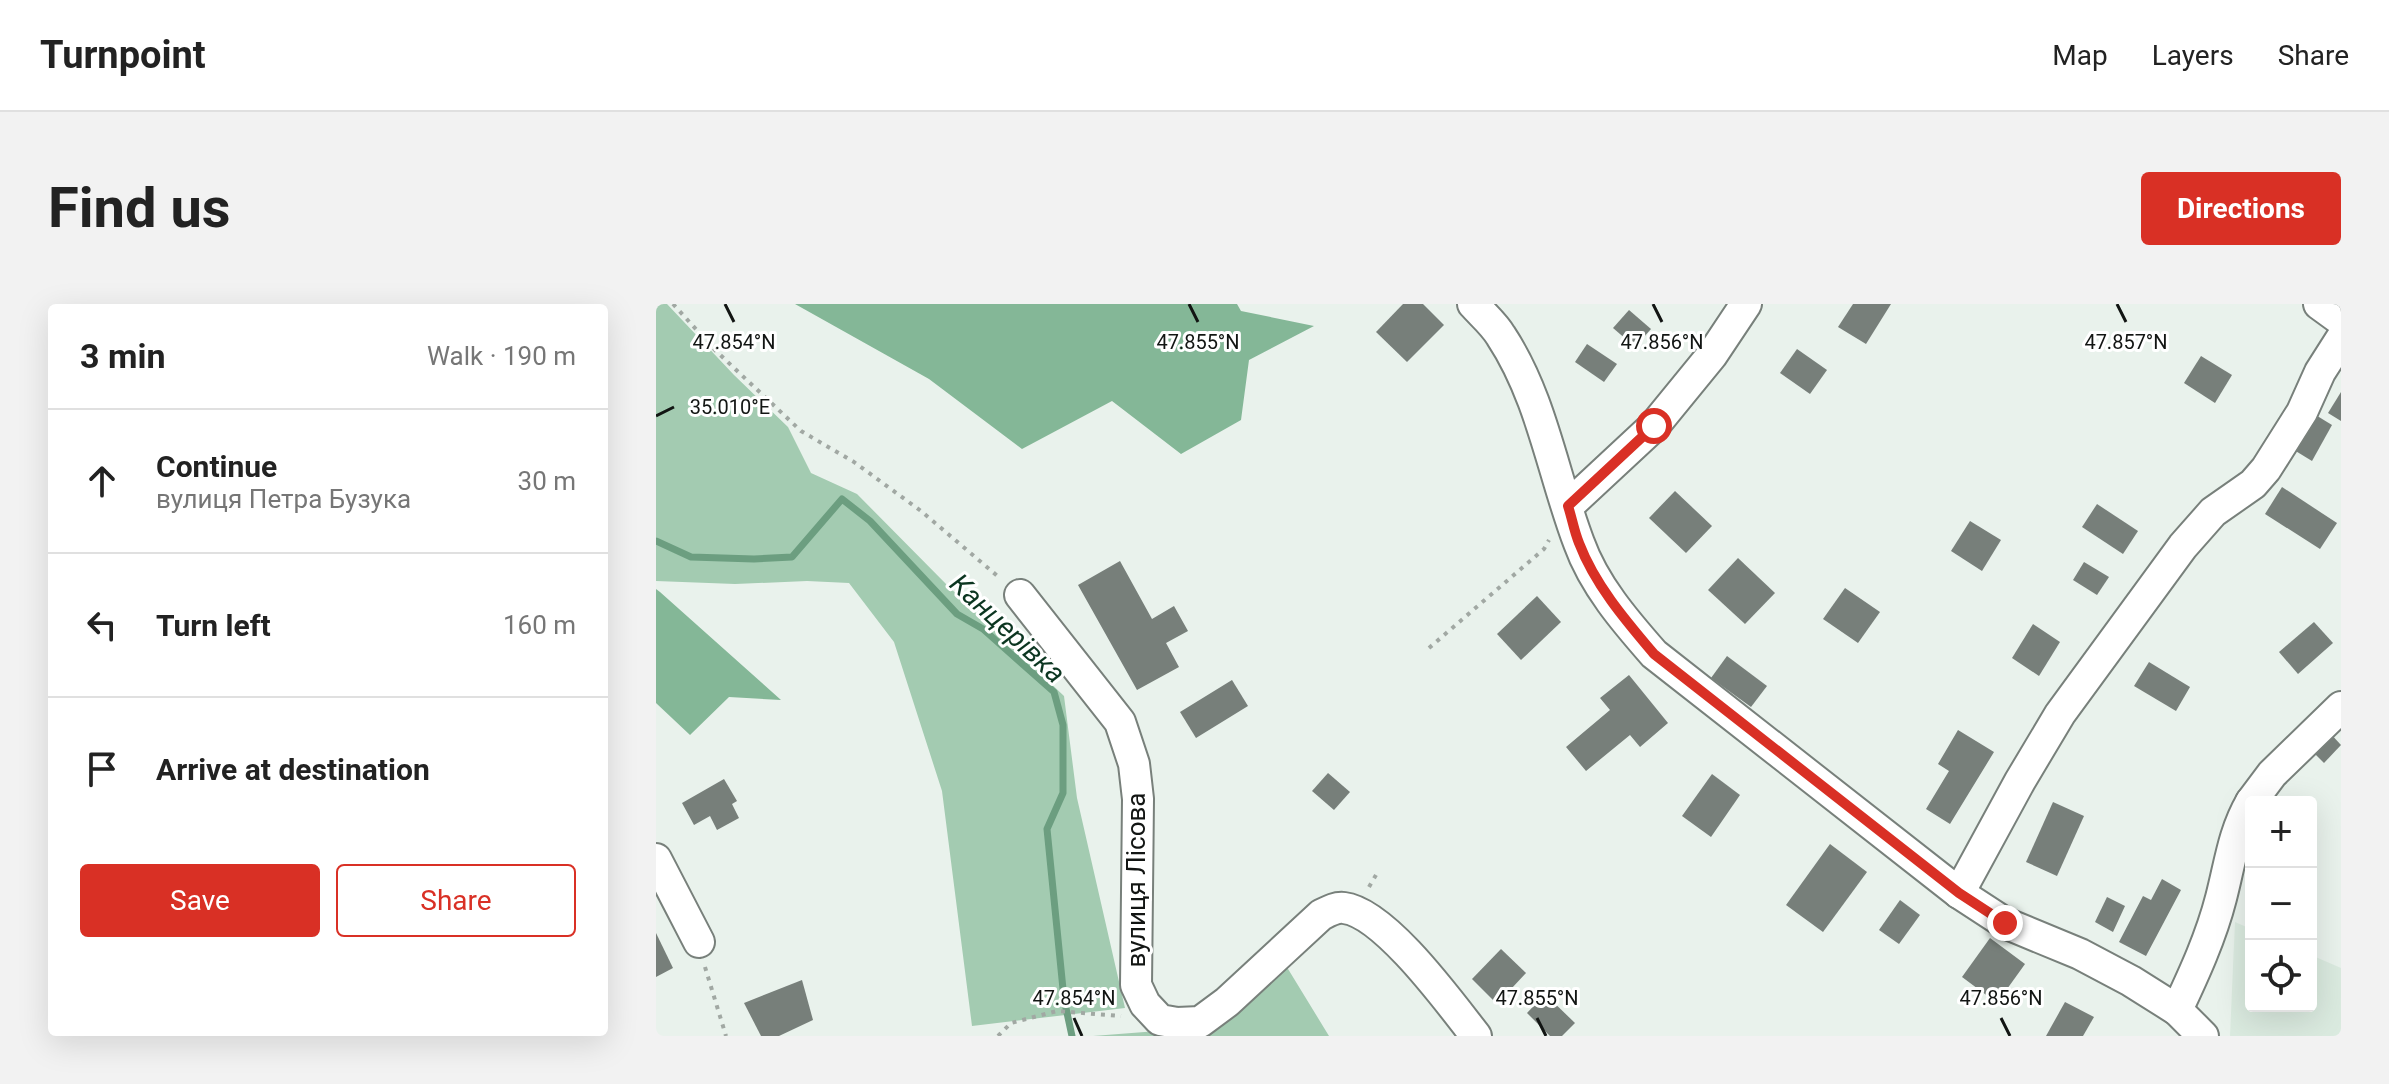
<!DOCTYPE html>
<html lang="en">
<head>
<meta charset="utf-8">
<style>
	body { margin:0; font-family:Roboto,sans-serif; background:#f2f2f2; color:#222 }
	.controls { position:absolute; right:24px; bottom:24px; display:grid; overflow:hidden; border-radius:8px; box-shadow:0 8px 32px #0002 }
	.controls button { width:72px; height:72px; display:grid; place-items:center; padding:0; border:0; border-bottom:2px solid #e0e0e0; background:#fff; color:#222; font:40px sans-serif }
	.stop { position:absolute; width:24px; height:24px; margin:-18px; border:6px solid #d93025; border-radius:50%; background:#fff }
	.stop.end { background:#d93025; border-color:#fff; box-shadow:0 2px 8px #0008 }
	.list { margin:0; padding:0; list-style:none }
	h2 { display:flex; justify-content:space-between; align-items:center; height:104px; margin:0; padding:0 32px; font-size:34px }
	h2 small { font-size:26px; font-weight:400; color:#767676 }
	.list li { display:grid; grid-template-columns:52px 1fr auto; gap:24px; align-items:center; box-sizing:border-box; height:144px; padding:0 32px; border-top:2px solid #e0e0e0 }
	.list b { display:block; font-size:30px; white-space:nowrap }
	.list p { margin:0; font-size:26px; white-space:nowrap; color:#767676 }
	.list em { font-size:26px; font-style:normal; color:#767676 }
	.actions { display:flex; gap:16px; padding:24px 32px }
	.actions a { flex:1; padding:18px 0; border:2px solid #d93025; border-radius:8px; text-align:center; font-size:28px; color:#d93025 }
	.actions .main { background:#d93025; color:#fff }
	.icon { flex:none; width:44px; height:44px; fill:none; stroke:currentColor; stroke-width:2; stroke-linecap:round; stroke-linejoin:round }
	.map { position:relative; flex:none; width:1685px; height:732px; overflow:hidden; border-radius:8px }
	header { display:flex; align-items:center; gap:48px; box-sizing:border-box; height:112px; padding:0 40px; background:#fff; border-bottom:2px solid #e0e0e0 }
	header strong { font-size:38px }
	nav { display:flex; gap:44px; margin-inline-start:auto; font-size:28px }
	.intro { display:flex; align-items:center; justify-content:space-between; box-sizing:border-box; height:192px; padding:0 48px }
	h1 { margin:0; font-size:56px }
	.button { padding:20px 36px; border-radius:8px; background:#d93025; color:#fff; font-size:28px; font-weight:700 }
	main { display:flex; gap:48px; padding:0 48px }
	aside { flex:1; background:#fff; border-radius:8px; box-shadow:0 8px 32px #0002 }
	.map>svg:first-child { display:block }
</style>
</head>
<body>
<header>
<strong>Turnpoint</strong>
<nav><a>Map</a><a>Layers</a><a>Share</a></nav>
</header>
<div class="intro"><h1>Find us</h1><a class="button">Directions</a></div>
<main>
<aside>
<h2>3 min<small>Walk · 190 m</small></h2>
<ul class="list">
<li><svg class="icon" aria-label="ahead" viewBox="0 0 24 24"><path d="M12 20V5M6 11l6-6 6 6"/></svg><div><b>Continue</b><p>вулиця Петра Бузука</p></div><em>30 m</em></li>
<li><svg class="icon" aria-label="left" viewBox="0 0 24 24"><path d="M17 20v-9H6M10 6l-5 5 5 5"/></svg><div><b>Turn left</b></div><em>160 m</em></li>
<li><svg class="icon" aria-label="arrive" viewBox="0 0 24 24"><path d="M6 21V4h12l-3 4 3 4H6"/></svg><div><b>Arrive at destination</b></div></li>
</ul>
<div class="actions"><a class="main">Save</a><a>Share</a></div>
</aside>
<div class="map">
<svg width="1685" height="732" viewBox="0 0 1685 732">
	<rect width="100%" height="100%" fill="#e9f2ec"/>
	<path fill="#daeadf" d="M1579,618l16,7v77h60v-51l30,13v68h-111z"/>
	<g fill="#a3cbb1">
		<path d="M0,0h11l67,71 54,52 23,46 46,21 90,91 117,111 13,102 48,210 -153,18 -30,-235 -48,-149 -45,-59 -42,-2 -72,3 -79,-3z"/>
		<path d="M629,660l44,72h-236l116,-9z"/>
	</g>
	<g fill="#84b797">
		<path d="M139,0h442l4,7 73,15 -65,34 -8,60 -60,34 -69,-53 -90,48 -93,-70z"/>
		<path d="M0,285l4,3 121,108 -52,-3 -39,38 -34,-32z"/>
	</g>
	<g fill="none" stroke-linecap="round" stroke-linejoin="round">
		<path stroke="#6c9e80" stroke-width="7" d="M0,237l35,16 63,2 38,-2 50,-58 28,22 87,93 26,15 71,63 9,33v68l-16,36 17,170 8,37"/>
	</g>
	<g fill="#777f7a">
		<path d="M747,0h20l21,21 -37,37 -31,-30z"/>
		<path d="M1197,0h38l-25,40 -28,-17z"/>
		<path d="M973,6l22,19 -16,18 -22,-19z"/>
		<path d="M931,40l30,20 -13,18 -29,-20z"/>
		<path d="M1141,45l30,21 -17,24 -30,-21z"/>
		<path d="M1545,52l31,19 -17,28 -31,-20z"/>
		<path d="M1685,88v29l-13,-8z"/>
		<path d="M1658,110l18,11 -20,36 -18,-11z"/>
		<path d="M1626,183l55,36 -17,26 -55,-35z"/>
		<path d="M1019,187l37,35 -26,27 -37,-35z"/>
		<path d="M1441,200l41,27 -15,23 -41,-27z"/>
		<path d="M1314,217l31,19 -19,31 -31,-20z"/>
		<path d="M1082,254l37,35 -30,31 -37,-34z"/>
		<path d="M464,257l32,58 22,-13 14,25 -22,12 13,24 -42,23 -59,-105z"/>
		<path d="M1428,258l25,15 -12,18 -24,-15z"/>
		<path d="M1189,284l35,24 -22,31 -35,-24z"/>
		<path d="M881,292l24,26 -40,38 -24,-26z"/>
		<path d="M1658,318l19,21 -35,31 -19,-22z"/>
		<path d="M1377,320l27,18 -21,34 -27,-18z"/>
		<path d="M1071,352l40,30 -16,21 -40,-29z"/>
		<path d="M1493,358l41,25 -14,24 -42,-25z"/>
		<path d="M973,371l39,48 -28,24 -10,-12 -44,36 -20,-24 44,-37 -10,-12z"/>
		<path d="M576,376l16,26 -52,32 -16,-26z"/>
		<path d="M1302,426l36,22 -44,72 -24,-15 23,-38 -11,-7z"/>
		<path d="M1673,428l12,13 -17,18 -13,-13z"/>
		<path d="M672,469l22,19 -16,18 -22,-19z"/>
		<path d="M1056,470l28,21 -29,42 -29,-21z"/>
		<path d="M68,475l13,22 -5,3 7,14 -22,12 -7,-14 -16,9 -12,-22z"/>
		<path d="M1397,498l31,14 -27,60 -31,-14z"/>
		<path d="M1174,540l37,28 -44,60 -37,-27z"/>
		<path d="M1506,575l19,11 -35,66 -27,-14 24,-46 8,4z"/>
		<path d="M1451,593l18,9 -12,26 -18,-10z"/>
		<path d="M1244,596l20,15 -21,29 -20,-14z"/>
		<path d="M0,629l17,35 -17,9z"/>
		<path d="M1334,634l35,26 -28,39 -35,-26z"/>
		<path d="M845,645l25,24 -29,31 -25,-25z"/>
		<path d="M146,676l11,40 -34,16h-18l-17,-33z"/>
		<path d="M889,690l30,29 -13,13h-12l-23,-23z"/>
		<path d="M1409,698l29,15 -11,19h-37z"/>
	</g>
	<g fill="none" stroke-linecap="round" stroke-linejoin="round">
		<defs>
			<g id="minor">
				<path d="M817,0c9,10 21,20 28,32 41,62 52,139 78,207 15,42 46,78 75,111l305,239 46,30 75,31 51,27 46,29 26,26"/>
				<path d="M1663,0l22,16"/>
				<path d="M912,202l86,-80 58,-71 34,-51"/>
				<path d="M364,291l100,127 14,42 4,35 -2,186 9,19 15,16 17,3 23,-1 27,-20 94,-87c8,-4 15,-8 23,-7 41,5 106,95 132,128"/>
				<path d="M1595,498l21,-28 69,-67"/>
				<path d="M0,555l43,83"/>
				<path d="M1303,589l61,-112 40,-67 123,-168 30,-34 40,-28 13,-15 36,-57 18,-40 21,-33"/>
				<path d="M1521,706c17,-36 34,-73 44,-112 9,-34 12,-65 30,-96"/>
			</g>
		</defs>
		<use href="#minor" stroke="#78807b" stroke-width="34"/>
		<g stroke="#a1a8a3" stroke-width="4" stroke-dasharray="4 6" stroke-linecap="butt">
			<path d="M17,0l42,46 86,81 53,31 67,49 80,68"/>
			<path d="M773,344l115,-99 5,-9"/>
			<path d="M713,583l7,-12"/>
			<path d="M49,663l21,69"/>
			<path d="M342,732l13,-13 46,-12 64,5"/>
		</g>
		<use href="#minor" stroke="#fff" stroke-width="30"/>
	</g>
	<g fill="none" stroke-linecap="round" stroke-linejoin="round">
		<path stroke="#d93025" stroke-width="10" d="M998,122l-86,80c4,12 6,25 11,37 16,42 47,78 75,111l305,239 46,30"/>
	</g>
	<path fill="none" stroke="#121513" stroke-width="3" d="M69,0l9,18M533,0l9,18M997,0l9,18M1461,0l9,18M0,112l18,-9M418,714l8,18M881,714l9,18M1345,714l9,18"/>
	<g text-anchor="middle" stroke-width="6" stroke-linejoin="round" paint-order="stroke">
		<g font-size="26" fill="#121513" stroke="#fff">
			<text transform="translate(480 576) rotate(-90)" y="9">вулиця Лісова</text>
		</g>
		<g font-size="28" font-style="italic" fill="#0b3520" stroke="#fff">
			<text transform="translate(352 324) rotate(43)" y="10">Канцерівка</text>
		</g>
	</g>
	<g font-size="20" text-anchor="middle" fill="#121513" stroke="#fff" stroke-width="6" stroke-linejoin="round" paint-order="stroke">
		<text x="78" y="45">47.854°N</text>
		<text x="542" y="45">47.855°N</text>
		<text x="1006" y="45">47.856°N</text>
		<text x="1470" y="45">47.857°N</text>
		<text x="74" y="110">35.010°E</text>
		<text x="418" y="701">47.854°N</text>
		<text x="881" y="701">47.855°N</text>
		<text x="1345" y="701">47.856°N</text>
	</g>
</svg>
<div class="controls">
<button>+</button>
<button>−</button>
<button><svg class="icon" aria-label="locate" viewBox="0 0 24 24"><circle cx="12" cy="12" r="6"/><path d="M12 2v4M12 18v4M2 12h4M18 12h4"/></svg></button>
</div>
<div class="stop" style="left:998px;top:122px"></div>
<div class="stop end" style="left:1349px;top:619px"></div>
</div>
</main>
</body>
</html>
